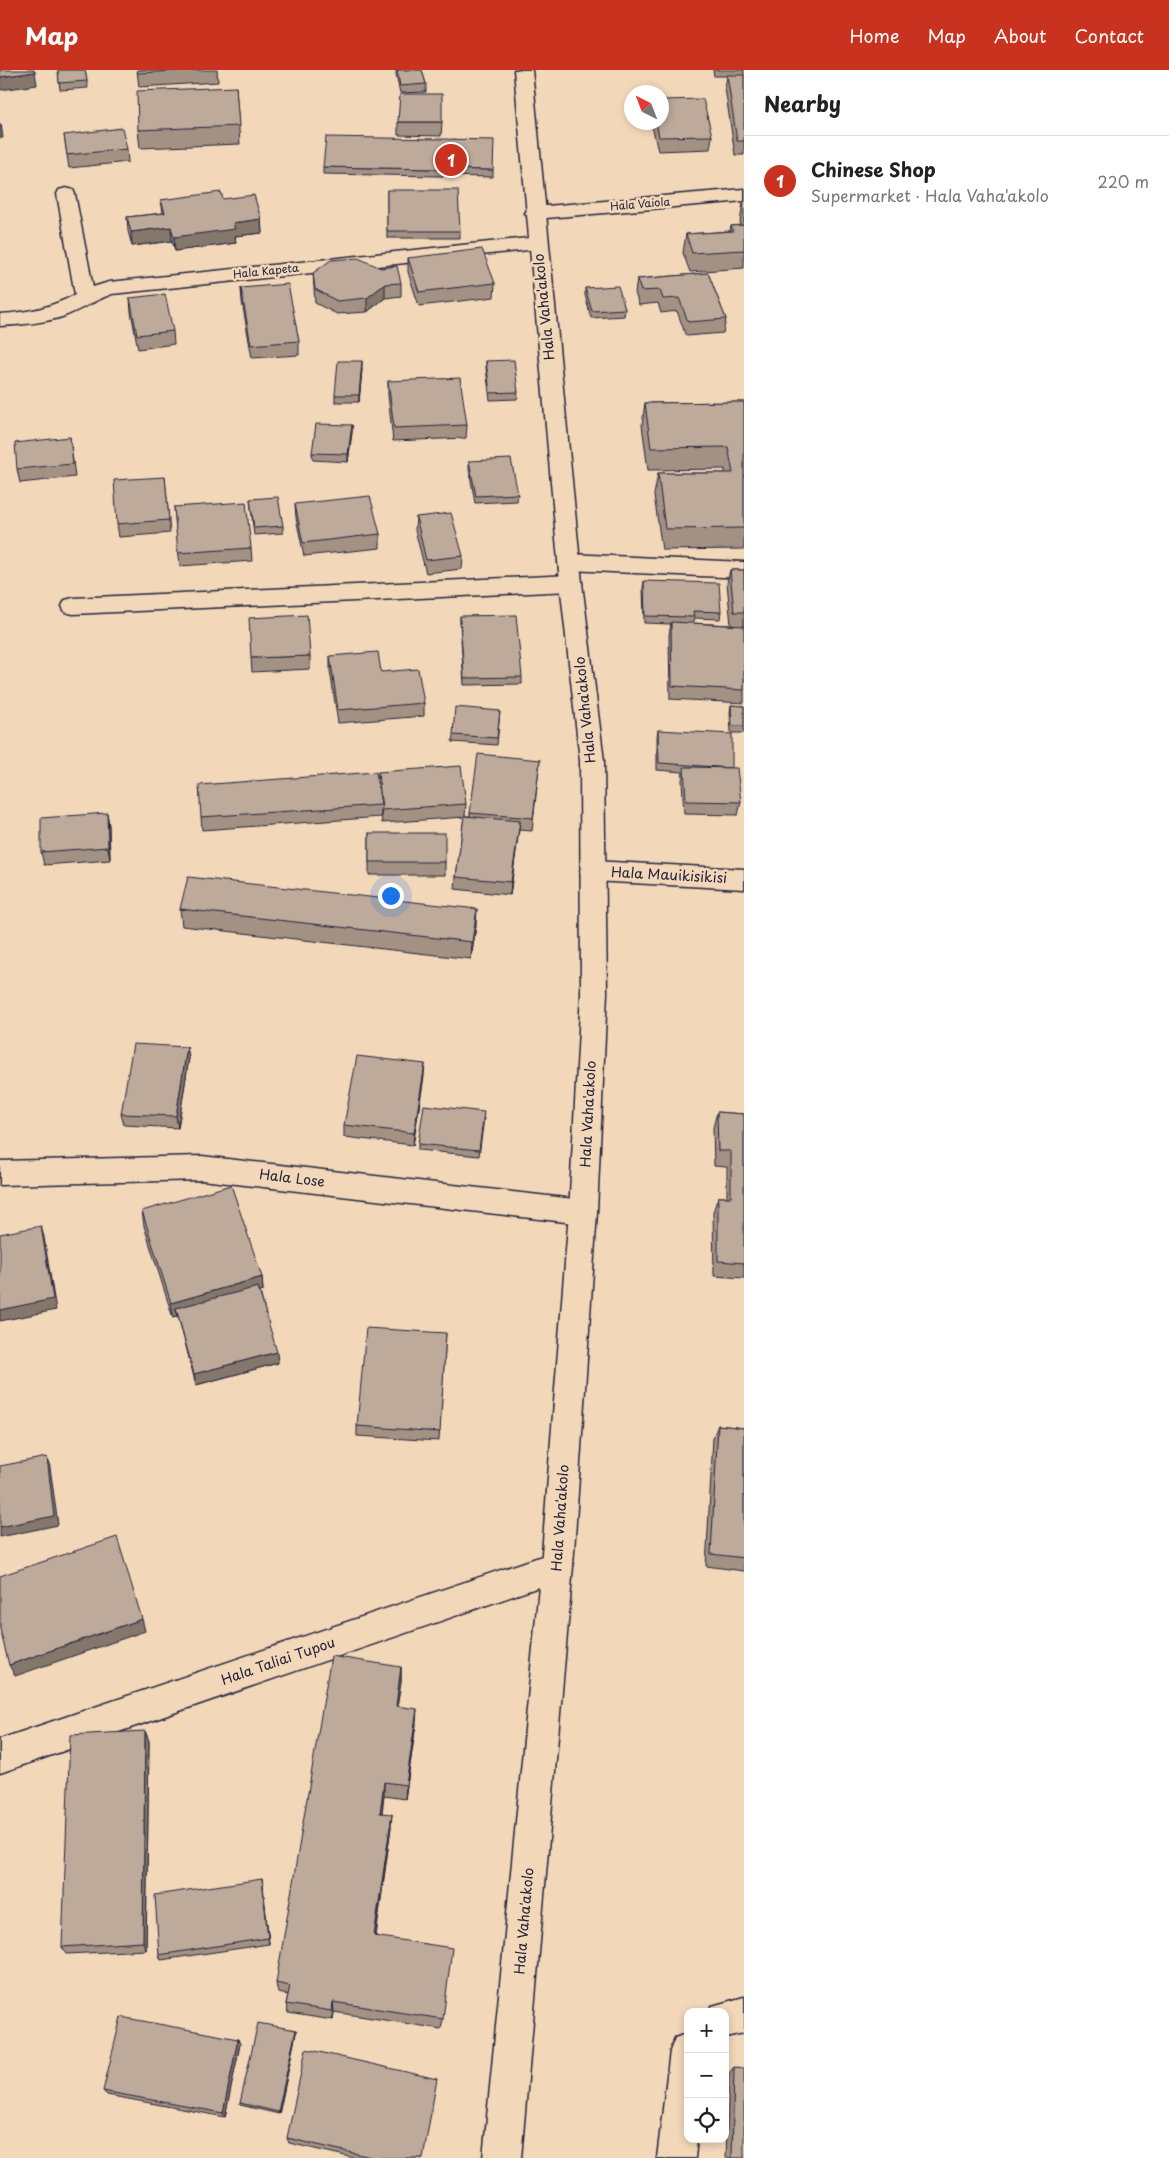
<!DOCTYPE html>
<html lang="en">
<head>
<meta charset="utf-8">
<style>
	body { margin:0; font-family:"Playpen Sans",sans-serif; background:#f6f6f6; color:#222 }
	.controls { position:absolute; right:15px; bottom:15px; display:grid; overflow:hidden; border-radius:10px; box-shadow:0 2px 8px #0003 }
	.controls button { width:45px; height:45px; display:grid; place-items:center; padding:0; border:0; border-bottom:1px solid #e0e0e0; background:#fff; color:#222; font:25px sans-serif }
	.compass { position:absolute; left:624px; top:15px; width:45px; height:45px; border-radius:50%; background:#fff; box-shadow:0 2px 8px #0003; rotate:318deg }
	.you { position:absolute; left:390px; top:825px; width:18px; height:18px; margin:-12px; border:4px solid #fff; border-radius:50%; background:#1a73e8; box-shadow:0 0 0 8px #1a73e833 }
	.badge { display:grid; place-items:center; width:32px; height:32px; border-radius:50%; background:#c8321e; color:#fff; font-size:16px; font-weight:700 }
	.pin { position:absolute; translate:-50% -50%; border:2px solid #fff; box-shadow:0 1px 5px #0006 }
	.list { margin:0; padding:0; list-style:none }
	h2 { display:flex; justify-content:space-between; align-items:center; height:65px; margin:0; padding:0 20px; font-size:21px }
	h2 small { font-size:16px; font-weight:400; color:#767676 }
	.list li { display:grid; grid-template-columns:32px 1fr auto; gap:15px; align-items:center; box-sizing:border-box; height:90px; padding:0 20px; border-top:1px solid #e0e0e0 }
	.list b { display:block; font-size:19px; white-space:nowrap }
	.list p { margin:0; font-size:16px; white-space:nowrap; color:#767676 }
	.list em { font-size:16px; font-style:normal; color:#767676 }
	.icon { flex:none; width:28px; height:28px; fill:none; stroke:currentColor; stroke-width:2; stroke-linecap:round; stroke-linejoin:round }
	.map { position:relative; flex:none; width:744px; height:2088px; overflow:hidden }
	header { display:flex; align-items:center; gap:30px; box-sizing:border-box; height:70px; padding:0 25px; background:#c8321e; color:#fff }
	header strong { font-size:24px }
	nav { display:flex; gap:28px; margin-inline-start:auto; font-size:18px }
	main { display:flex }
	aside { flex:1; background:#fff }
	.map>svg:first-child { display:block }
</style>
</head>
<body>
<header>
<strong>Map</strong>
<nav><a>Home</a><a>Map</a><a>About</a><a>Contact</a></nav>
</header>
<main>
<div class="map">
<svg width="744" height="2088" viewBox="0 0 744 2088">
	<rect width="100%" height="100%" fill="#f2d7b9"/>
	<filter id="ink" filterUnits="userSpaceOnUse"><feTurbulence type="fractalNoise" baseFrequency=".02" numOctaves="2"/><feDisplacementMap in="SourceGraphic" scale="10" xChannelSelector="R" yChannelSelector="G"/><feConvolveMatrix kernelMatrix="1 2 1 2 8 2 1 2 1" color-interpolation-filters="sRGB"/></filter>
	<g filter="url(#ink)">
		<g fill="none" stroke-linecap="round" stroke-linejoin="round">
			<defs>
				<g id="minor">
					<path d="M66,118l7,2 2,4 18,93 16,-5 429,-45 7,2 3,4 -3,4 -7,2 -426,45c-17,6 -33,17 -50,23 -19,6 -42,8 -62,9v-12c30,-2 48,-6 75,-19l-18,-101 2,-4z"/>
					<path d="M744,119v12l-209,18 -7,-2 -3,-4 3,-4 7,-2z"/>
					<path d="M569,484l175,8v16l-175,-8 -8,-3 -3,-5 3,-5z"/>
					<path d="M571,505l8,3 3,5 -3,5 -8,3 -498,23 -8,-2 -3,-6 3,-6 8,-2z"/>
					<path d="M593,791l151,8v20l-151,-8 -9,-3 -4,-7 4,-7z"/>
					<path d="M202,1086l381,44 10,3 4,9 -4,9 -10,3 -381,-44 -202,5v-24z"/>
					<path d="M557,1481l11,4 5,11 -5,11 -568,196v-34z"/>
					<path d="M744,1927v36l-19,4v-25h-15l2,-6z"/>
					<path d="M688,1963v106h9l-2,19h-38l13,-107 5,-13z"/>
				</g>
				<path id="major" d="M514,0h18l50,513 22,178 3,232 -10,219 -24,354 -52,592h-38l58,-592 28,-354 12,-219 -1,-232 -20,-178z"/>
			</defs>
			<use href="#minor" stroke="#22223b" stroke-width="3"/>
			<use href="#major" stroke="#22223b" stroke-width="3"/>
			<use href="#minor" fill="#f2d7b9" fill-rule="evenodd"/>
			<use href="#major" fill="#f2d7b9" fill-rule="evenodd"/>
		</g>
		<g fill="#a39284" stroke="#22223b">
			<path d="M58,0h27l3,18 -28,2z"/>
			<path d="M137,0h80l1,12 -79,5z"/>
			<path d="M396,0h26l4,14v8l-26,1 -4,-19z"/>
			<path d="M713,0h31v85h-9l-10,-67 2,-12h-13z"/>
			<path d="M236,17l4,57 -100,4 -2,-18z"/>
			<path d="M398,52h44l-1,14 -43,-1z"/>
			<path d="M651,52h11l50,14 -2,13 -52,2z"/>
			<path d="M64,65l63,14 1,13 -59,6z"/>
			<path d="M323,97l170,3v7l-170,-3z"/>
			<path d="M387,120l73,41v7h-73z"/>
			<path d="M223,129l38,20 1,14 -27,3 1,7 -61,8 -3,-10 -40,5 -4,-15 -1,-14 36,-4 -2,-13z"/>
			<path d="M743,133h1v65l-54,4 -7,-19 3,-19 44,-3 1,-5 10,-1 -1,-3z"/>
			<path d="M408,188l87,25 -1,14 -75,9 -11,-34z"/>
			<path d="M381,198l20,15v13l-16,2 -18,14 -30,2 -22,-11 -2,-30z"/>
			<path d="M708,203l18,46 -3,14 -37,3 -9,-25 -16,2 -3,-10 -19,2 -4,-12 2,-14z"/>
			<path d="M241,218l58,53v14l-47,3 -10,-56z"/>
			<path d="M585,218l40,21 -1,7 -33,2 -6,-23z"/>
			<path d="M130,228l43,33 1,13 -36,5 -7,-37z"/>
			<path d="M486,291l32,31 -1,7 -27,1 -4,-32z"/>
			<path d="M362,299l-3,33h-24v-7z"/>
			<path d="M388,311l79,44 -1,13 -73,3 -5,-46z"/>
			<path d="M744,332v147l-82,1 -8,-55 4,-22h67v-4l-77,1 -6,-45 3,-22z"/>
			<path d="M352,355v7l-4,30 -35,-2 -1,-7z"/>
			<path d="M70,367l5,40 -55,6 -3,-14z"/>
			<path d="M469,391l49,33 -1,7 -42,2 -6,-34z"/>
			<path d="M165,407l5,56 -51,4 -2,-13z"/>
			<path d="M250,429l33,27v7l-29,2z"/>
			<path d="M295,434l85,30v14l-76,8 -8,-38z"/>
			<path d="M174,437l77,41 1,13 -72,5z"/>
			<path d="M416,447l47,39 -1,13 -36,4 -11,-43z"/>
			<path d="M730,500h14v133l-74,-4 -1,-64 2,-11 -27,-1 -1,-35 1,-7 77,31 -1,7 -26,-1 -1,5 38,2 -4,-42z"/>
			<path d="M460,546l62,61v7l-58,1 -4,-62z"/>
			<path d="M310,586v13l-58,3 -1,-14z"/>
			<path d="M330,586l51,16 43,31v13l-86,7 -8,-53z"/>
			<path d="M731,635l13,1v27h-13l-1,-21z"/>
			<path d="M500,641l-3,34 -45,-3 1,-7z"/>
			<path d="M658,660l74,38 9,34 -3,13 -54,-1 -2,-34 1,-8 -26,-2v-33z"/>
			<path d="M540,690l-8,71 -13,-1 -9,65 -55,-6 1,-12 8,-60 -82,6 -1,-13v7l-179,13 -1,-13 177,-36v-9l88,32 -1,12h5v-3z"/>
			<path d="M107,743l2,13 1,34 -66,5 -3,-13z"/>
			<path d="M369,763l76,29v13h-76z"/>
			<path d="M180,839l296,17 -5,33 -289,-33z"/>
			<path d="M187,977l2,11 -11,70 -54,-3 -3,-11z"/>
			<path d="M424,1006l-11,69 -69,-8v-12z"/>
			<path d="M717,1042l27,2v164l-30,-2 -1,-64 5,-15h9v-30l-13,-1 -1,-38z"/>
			<path d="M484,1048l-5,38 -61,-6v-6z"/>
			<path d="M142,1141l120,66 1,14 -3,1 18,71 -82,22 -18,-69 -5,2 -29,-92z"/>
			<path d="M446,1263l-7,108 -82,-5v-10z"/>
			<path d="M718,1355l26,3v143l-38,-5 7,-128z"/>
			<path d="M401,1597v15l-4,24 19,18 -11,75 -21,-3 -2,17 9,14 -15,109 67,83 -2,10 -107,-17 -1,8 -45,-7 -2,-9 2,-9 -10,-2 -2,-10z"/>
			<path d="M145,1661l4,10 -3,209 -79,4 -5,-7z"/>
			<path d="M262,1809l7,65 -108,16 -2,-5z"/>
			<path d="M296,1960v3l-17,81 -39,-9v-2z"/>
			<path d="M240,1974l-15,73 -118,-22 -4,-4z"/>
			<path d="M734,1997l10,91h-18l3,-85z"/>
			<path d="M287,2068l136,20h-69l-65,-15z"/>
		</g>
		<g fill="#85776c" stroke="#22223b">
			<path d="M35,2l2,13 -37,5v-13z"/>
			<path d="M0,54h1l2,14h-3z"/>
			<path d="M261,149l1,14 -27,3 1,7 -61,8 -1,-14 59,-14z"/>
			<path d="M171,157l1,14 -40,5 -1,-14z"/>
			<path d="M385,214v14l-18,14v-14z"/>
			<path d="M362,291v8l-3,33v-7z"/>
			<path d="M352,355v7l-4,30v-8z"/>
			<path d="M107,743l2,13 1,34 -2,-13z"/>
			<path d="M520,751l-2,13 -8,61 1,-13z"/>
			<path d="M477,839l-1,17 -5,33 1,-17z"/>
			<path d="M187,977l2,11 -11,70 -2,-12z"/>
			<path d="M425,994l-1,12 -11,69 1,-12z"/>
			<path d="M41,1156l3,11 12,73 -56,11v-11z"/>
			<path d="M262,1207l1,14 -85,25 -2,-8 1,8 -4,2 -2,-15z"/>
			<path d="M277,1282l1,11 -82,22 -2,-11z"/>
			<path d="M47,1387l3,10 8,58 -58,12v-10z"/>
			<path d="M142,1549l3,12 -130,45 -6,-11z"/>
			<path d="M401,1597v15l-6,39 1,-15z"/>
			<path d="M417,1639l-1,15 -11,75 1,-14z"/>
			<path d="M145,1661l4,10 -3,209 -3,-8z"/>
			<path d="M384,1712v14l-4,30v-13z"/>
			<path d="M392,1744l-1,13 -17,120v-11z"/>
			<path d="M262,1809l1,6 6,59 -1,-6z"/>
			<path d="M333,1932l1,10 -1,8 -1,-9z"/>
			<path d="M296,1960v3l-17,81 -1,-2z"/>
			<path d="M238,1969l2,5 -15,73 -2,-4z"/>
		</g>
		<g fill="#beaa9a" stroke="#22223b">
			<path d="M0,0h34l1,2 -35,5z"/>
			<path d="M58,0h27l2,11 -28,2z"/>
			<path d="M137,0h57l-56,3z"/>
			<path d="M397,0h25l4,14 -26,2z"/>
			<path d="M727,5h17v66h-7z"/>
			<path d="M236,17l3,39 -101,4 -1,-39z"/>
			<path d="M400,24h42v28h-44z"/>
			<path d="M703,29l9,37 -53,1 -3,-15h6v-22z"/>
			<path d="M122,58l5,21 -60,6 -3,-20z"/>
			<path d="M326,67l168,3 -1,30 -170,-3z"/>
			<path d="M387,120h71l2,41h-73z"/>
			<path d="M221,122l2,7 31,-4 7,24 -28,4 2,6 -61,8 -3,-10 -40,5 -4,-15 38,-4 -4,-13z"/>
			<path d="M744,155v25l-52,3 -6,-19 47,-3 -2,-5z"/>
			<path d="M482,179l13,34 -76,9 -11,-34z"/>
			<path d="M358,188l23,10 16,-2 4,17 -16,1 -18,14 -30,3 -22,-12 -2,-16 18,-13z"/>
			<path d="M708,203l18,46 -38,3 -9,-24 -16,1 -3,-9 -19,1 -4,-12z"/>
			<path d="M288,214l11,57 -48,4 -10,-57z"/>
			<path d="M618,216l7,23 -33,2 -7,-23z"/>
			<path d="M165,224l8,37 -36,4 -7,-37z"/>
			<path d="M514,290l4,32 -28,1 -4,-32z"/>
			<path d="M338,291h24l-3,34h-24z"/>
			<path d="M460,308l7,47 -73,3 -6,-47z"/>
			<path d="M744,332v126l-79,1 -7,-56h75l-5,-26 -77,1 -6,-45z"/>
			<path d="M316,354l36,1 -4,29 -36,-1z"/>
			<path d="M70,367l3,27 -56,5 -2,-26z"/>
			<path d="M511,389l7,35 -42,2 -7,-35z"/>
			<path d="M165,407l4,43 -52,4 -3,-44z"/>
			<path d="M370,426l10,38 -77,9 -8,-39z"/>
			<path d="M278,427l5,29 -29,2 -4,-29z"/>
			<path d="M246,432l5,46 -73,5 -4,-46z"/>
			<path d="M451,443l12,43 -37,4 -10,-43z"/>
			<path d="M730,500h14v42h-10z"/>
			<path d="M644,511l75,2 2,29 -28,-1 1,6 -49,-1z"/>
			<path d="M307,545l3,41 -59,2 -2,-40z"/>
			<path d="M516,545l6,62 -58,1 -4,-62z"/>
			<path d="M671,552l73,4v64l-72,-4z"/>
			<path d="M378,582l3,20 37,-3 6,34 -86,7 -8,-54z"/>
			<path d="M731,635l13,1v20h-12z"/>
			<path d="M455,637l45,4 -3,27 -44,-3z"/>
			<path d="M658,660l74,4v34l-73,-5z"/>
			<path d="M478,684l62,6 -7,58 -63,-5z"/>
			<path d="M461,696l5,38 -84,6 -4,-38z"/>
			<path d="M684,697l53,1 4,34 -55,-1z"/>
			<path d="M376,702l5,33 -180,12 -2,-32z"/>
			<path d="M107,743l1,34 -67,5v-34z"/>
			<path d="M464,746l56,5 -9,61 -55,-5z"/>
			<rect x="369" y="763" width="76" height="29"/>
			<path d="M188,807l289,32 -5,33 -292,-33z"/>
			<path d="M133,974l54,3 -11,69 -55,-2z"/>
			<path d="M357,986l68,8 -11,69 -70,-8z"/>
			<path d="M424,1035l60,7 -5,38 -61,-6z"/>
			<path d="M717,1042l27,2v149l-26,-2v-64h13v-46h-13z"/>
			<path d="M231,1115l31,92 -91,26 -29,-92z"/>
			<path d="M41,1156l12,73 -53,11v-76z"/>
			<path d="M258,1217l19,65 -83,22 -18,-66z"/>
			<path d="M366,1258l80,5 -6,99 -83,-6z"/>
			<path d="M718,1355l26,3v130l-33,-4z"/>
			<path d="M47,1387l7,59 -54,11v-61z"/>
			<path d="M117,1467l25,82 -133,46 -9,-36v-53z"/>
			<path d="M331,1586l70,11 -5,39 21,3 -11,76 -22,-3 -4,31 12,1 -18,122 78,12 -9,71 -110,-17 -1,9 -46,-7 4,-18 -14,-3z"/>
			<path d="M145,1661l-2,211 -81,5 8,-212z"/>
			<path d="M262,1809l6,59 -109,17 -4,-60z"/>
			<path d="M121,1947l117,22 -15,74 -120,-22z"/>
			<path d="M258,1953l38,7 -18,82 -38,-9z"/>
			<path d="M306,1979l131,30 -14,79h-48l-88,-20z"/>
			<path d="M734,1997l10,1v90h-12z"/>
		</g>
	</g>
	<g text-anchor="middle" stroke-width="5" stroke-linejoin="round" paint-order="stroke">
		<g font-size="11" fill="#22223b" stroke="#f2d7b9">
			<text transform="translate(640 134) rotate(-5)" y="4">Hala Vaiola</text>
			<text transform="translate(266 201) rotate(-6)" y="4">Hala Kapeta</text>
		</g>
		<g font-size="14" fill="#22223b" stroke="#f2d7b9">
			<text transform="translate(544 237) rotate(-96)" y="5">Hala Vaha'akolo</text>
			<text transform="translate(585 640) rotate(-96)" y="5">Hala Vaha'akolo</text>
			<text transform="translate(669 805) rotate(3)" y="5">Hala Mauikisikisi</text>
			<text transform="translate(588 1044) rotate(-87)" y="5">Hala Vaha'akolo</text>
			<text transform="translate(292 1108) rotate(7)" y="5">Hala Lose</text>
			<text transform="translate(560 1448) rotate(-86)" y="5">Hala Vaha'akolo</text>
			<text transform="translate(278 1591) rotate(-19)" y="5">Hala Taliai Tupou</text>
			<text transform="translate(524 1851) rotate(-85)" y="5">Hala Vaha'akolo</text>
		</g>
	</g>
</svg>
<div class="controls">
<button>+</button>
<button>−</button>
<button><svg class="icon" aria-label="locate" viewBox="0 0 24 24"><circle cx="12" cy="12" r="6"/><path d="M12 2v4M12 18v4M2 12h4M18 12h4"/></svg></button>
</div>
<svg class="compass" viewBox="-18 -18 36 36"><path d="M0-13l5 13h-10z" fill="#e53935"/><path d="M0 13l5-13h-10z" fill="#767676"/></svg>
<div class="you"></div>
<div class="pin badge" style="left:451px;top:90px">1</div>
</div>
<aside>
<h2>Nearby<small></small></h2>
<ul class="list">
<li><span class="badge">1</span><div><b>Chinese Shop</b><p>Supermarket · Hala Vaha'akolo</p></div><em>220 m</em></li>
</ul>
</aside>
</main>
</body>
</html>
